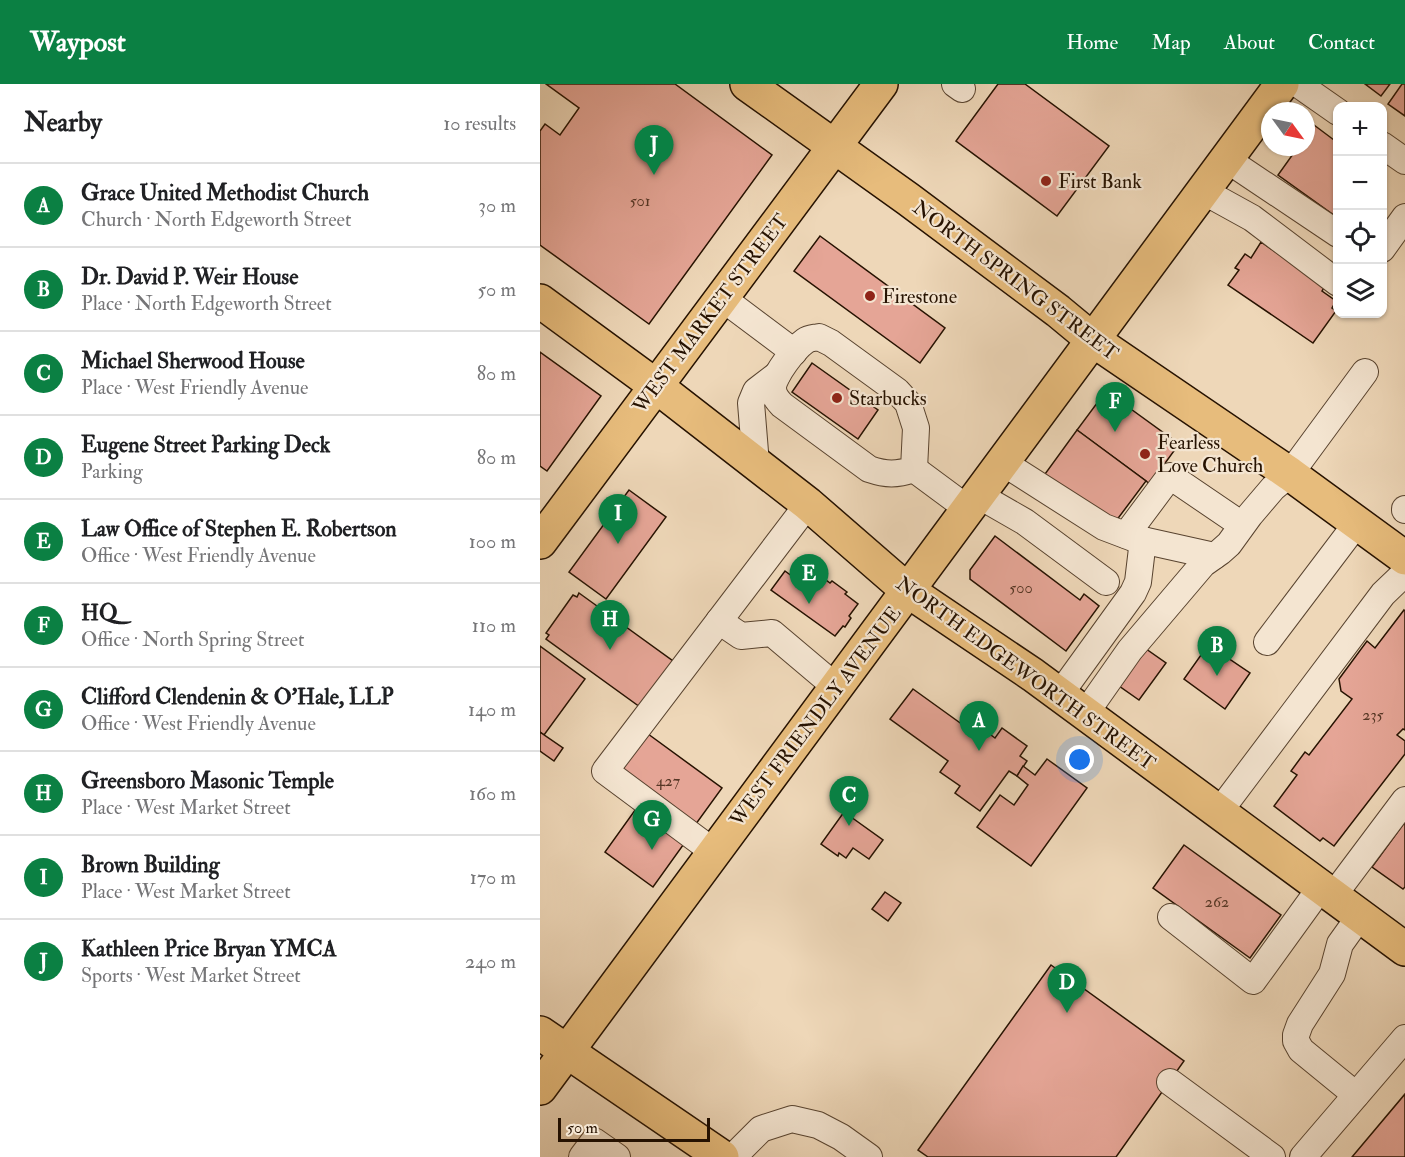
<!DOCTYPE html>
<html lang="en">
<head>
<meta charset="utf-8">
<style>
	body { margin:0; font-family:"IM FELL Double Pica",serif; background:#f6f6f6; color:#202124 }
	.controls { position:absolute; right:18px; top:18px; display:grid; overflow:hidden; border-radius:12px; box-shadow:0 2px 4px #0004 }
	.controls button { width:54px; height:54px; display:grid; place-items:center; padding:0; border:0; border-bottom:2px solid #e0e0e0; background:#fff; color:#202124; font:30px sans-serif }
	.compass { position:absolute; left:721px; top:18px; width:54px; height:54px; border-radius:50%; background:#fff; box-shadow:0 2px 4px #0004; rotate:123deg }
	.scale { position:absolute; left:18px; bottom:15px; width:152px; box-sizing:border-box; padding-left:6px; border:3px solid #261201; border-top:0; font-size:16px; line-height:21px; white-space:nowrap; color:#261201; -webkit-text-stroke:4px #f4e5d1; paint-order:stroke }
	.you { position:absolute; left:540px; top:676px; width:21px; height:21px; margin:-15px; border:4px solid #fff; border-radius:50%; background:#1a73e8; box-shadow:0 0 0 9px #1a73e833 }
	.badge { display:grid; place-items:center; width:39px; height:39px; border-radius:50%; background:#0b8043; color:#fff; font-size:20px; font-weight:700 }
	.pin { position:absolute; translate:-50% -50px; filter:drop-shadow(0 2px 3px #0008) }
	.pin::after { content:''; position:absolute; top:32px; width:21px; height:18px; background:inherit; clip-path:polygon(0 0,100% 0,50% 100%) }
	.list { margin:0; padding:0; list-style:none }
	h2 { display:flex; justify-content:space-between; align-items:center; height:78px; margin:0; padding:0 24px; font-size:26px }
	h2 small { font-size:20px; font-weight:400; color:#757577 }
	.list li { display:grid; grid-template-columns:39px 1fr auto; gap:18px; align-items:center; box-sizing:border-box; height:84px; padding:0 24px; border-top:2px solid #e0e0e0 }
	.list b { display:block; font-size:22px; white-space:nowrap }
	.list p { margin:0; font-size:20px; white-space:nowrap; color:#757577 }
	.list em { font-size:20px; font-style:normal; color:#757577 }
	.icon { flex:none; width:33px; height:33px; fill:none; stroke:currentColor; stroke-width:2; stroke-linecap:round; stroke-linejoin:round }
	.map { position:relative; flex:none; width:865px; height:1073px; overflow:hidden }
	header { display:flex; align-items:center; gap:36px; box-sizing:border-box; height:84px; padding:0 30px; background:#0b8043; color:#fff }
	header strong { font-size:28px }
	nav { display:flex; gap:33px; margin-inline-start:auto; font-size:21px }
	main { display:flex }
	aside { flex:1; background:#fff }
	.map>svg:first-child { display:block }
</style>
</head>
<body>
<header>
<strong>Waypost</strong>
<nav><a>Home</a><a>Map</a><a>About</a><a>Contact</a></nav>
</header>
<main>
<aside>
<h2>Nearby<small>10 results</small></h2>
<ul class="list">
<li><span class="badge">A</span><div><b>Grace United Methodist Church</b><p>Church · North Edgeworth Street</p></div><em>30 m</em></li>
<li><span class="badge">B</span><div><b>Dr. David P. Weir House</b><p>Place · North Edgeworth Street</p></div><em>50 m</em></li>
<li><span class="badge">C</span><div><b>Michael Sherwood House</b><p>Place · West Friendly Avenue</p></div><em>80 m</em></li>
<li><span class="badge">D</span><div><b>Eugene Street Parking Deck</b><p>Parking</p></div><em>80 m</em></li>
<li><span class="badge">E</span><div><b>Law Office of Stephen E. Robertson</b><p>Office · West Friendly Avenue</p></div><em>100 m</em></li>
<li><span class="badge">F</span><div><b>HQ</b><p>Office · North Spring Street</p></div><em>110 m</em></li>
<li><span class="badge">G</span><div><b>Clifford Clendenin &amp; O'Hale, LLP</b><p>Office · West Friendly Avenue</p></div><em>140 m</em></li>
<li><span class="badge">H</span><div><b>Greensboro Masonic Temple</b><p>Place · West Market Street</p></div><em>160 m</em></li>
<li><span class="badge">I</span><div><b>Brown Building</b><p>Place · West Market Street</p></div><em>170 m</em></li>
<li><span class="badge">J</span><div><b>Kathleen Price Bryan YMCA</b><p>Sports · West Market Street</p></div><em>240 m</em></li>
</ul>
</aside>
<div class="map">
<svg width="865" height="1073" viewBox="0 0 865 1073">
	<rect width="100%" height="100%" fill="#eed7b8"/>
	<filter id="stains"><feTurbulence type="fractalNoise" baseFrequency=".00333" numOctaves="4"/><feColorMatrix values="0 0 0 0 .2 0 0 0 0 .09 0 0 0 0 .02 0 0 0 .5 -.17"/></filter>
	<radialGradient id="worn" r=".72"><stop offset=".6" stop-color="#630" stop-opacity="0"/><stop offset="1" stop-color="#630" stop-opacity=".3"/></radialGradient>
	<g fill="#e5a596" stroke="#261201" stroke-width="1.5">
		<path d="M6,0h129l97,71 -123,169 -109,-79v-114l5,-7 15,11 19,-27z"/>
		<path d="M458,0h27l84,62 -52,70 -101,-75z"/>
		<path d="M825,0h25l-9,12z"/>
		<path d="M862,0h3v32l-17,-12z"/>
		<path d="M774,41l24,18v75l-60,-43 20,-28h8v-11z"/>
		<path d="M280,152l125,92 -25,35 -126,-92z"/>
		<path d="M721,158l64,44 -3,5 14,10 -4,7 4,3 -23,32 -85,-58 11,-15 -4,-2 10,-14 6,4z"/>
		<path d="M0,268l61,44 -54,75 -7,-5z"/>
		<path d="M272,279l66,47 -20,29 -66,-47z"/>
		<path d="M566,307l73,53 -29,40 -73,-54z"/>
		<path d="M537,346l69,51 -33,44 -68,-51z"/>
		<path d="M89,406l37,27 -60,82 -37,-27z"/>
		<path d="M455,452l85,64 4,-6 15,12 -33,45 -96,-72v-9z"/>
		<path d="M245,487l23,17 10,-14 12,9 2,-2 15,11 -2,2 13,10 -9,12 2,2 -6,9 -2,-1 -8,10 -64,-46z"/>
		<path d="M39,509l94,68 -33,46 -94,-68 3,-4 -3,-2 27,-38 4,2z"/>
		<path d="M864,526l1,1v119l-2,-1 -6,6 8,6v13l-71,92 -11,-8 -3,3 -46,-35 23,-31 -6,-4 14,-19 4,3 43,-56 -11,-8 -2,-12 28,-38 8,7z"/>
		<path d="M673,554l19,14 -4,6 22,15 -25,36 -41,-30z"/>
		<path d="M599,560l27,19 -27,37 -27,-19z"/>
		<path d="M0,562l45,33 -41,56 -4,-3z"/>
		<path d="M373,605l57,41 5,-7 20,15 7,-10 25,18 -7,10 7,5 -10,15 -8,-5 -29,40 -25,-18 5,-7 -20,-14 8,-11 -58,-42z"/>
		<path d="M104,647l78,57 -29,40 -79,-56z"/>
		<path d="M0,648l23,16 -9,13 -14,-10z"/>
		<path d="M507,675l40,29 -56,78 -54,-39 23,-32 14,10 14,-20 -11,-9 6,-10 12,9z"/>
		<path d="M98,722l48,35 -33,46 -48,-35z"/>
		<path d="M304,728l39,28 -14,19 -16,-11 -7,10 -7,-5 -1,3 -17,-12z"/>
		<path d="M865,738v65l-2,2 -31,-22z"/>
		<path d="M644,761l97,70 -31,43 -97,-70z"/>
		<path d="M345,808l16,11 -13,18 -16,-12z"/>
		<path d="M511,881l133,96 -68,96h-188l-10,-7z"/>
		<path d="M865,1010v63h-53z"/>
	</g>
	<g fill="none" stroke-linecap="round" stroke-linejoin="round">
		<defs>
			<g id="minor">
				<path d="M415,0l7,5"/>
				<path d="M758,0l40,28"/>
				<path d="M842,61l23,16"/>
				<path d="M686,75l112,75"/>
				<path d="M663,107l49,27 86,65"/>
				<path d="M842,165l23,-32"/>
				<path d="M182,214l72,54"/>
				<path d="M279,253l12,6 66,48 11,12 8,25 -2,41c-18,6 -27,6 -45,0l-87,-64c-5,-5 -9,-10 -9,-17 0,-12 22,-40 32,-47 4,-3 10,-3 14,-4z"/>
				<path d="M462,378l102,65 29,11 81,18"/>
				<path d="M216,380l-5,-61 5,-12 21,-16"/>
				<path d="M374,385l54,40"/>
				<path d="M438,411l47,27 81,60"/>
				<path d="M865,425v1"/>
				<path d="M586,451l44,-59 72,49"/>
				<path d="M179,537l22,15 31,-3 64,54"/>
				<path d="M727,558l90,-119"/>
				<path d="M520,610l73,-101 5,-11 5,-42"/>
				<path d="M545,630l45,-64 73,-86 17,-12 9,-8 21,-29 23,-27 17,-14 75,-102"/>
				<path d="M679,728l164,-218 22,-21"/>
				<path d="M174,768l-109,-81 203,-267"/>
				<path d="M793,812l72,-96"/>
				<path d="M631,833l82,64 68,-94"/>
				<path d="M630,998l102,75"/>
				<path d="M816,1011l-55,-45 -5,-9v-6l4,-11 32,-50 8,-30 20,-28"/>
				<path d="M42,1073l12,-16 23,16"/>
				<path d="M193,1073l28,-28 31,-10 26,6 23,12 28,20"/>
				<path d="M763,1073l102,-119"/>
			</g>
			<g id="major">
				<path d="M207,0l161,115 150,112 35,29 197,134 115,84"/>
				<path d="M0,217l116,85 152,118 99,86 126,85 372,274"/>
				<path d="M0,458l341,-458"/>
				<path d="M0,949l182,124"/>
				<path d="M0,1004l742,-1004"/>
			</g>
		</defs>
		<use href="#minor" stroke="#58432f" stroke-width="28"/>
		<use href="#major" stroke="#261201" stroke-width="36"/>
		<use href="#minor" stroke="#f4e5d1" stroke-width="26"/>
		<use href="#major" stroke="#e7bc7c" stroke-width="33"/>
	</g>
	<g fill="#8f2418" stroke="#f4e5d1" stroke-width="2">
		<circle cx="506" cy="97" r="6"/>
		<circle cx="330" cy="212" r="6"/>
		<circle cx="297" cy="314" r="6"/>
		<circle cx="605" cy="370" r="6"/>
	</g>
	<g text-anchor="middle" stroke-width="4.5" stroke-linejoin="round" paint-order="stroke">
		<g font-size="16" fill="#563726">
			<text x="100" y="122">501</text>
			<text x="481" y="509">500</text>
			<text x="833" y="636">235</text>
			<text x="128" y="702">427</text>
			<text x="677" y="823">262</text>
		</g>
		<g font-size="20" fill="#261201" stroke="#f4e5d1" text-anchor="start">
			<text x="518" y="104">First Bank</text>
			<text x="342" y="219">Firestone</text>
			<text x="309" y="321">Starbucks</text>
			<text x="617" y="365">Fearless<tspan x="617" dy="23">Love Church</tspan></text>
		</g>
		<g font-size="20" fill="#261201" stroke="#f4e5d1">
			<text transform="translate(476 196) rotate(37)" y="7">NORTH SPRING STREET</text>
			<text transform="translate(170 229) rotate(-53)" y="7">WEST MARKET STREET</text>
			<text transform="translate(486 589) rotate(36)" y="7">NORTH EDGEWORTH STREET</text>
			<text transform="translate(275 632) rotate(-53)" y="7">WEST FRIENDLY AVENUE</text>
		</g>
	</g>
	<rect width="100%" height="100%" filter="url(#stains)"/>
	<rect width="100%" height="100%" fill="url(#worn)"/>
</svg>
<div class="controls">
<button>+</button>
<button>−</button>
<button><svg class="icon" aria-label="locate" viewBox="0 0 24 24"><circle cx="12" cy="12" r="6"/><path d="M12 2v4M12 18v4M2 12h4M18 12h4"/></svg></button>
<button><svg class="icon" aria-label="layers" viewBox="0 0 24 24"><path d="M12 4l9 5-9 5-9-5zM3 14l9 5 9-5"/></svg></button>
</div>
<svg class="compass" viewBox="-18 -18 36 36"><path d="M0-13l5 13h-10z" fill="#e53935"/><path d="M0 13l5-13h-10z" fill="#757577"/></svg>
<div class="scale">50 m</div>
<div class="you"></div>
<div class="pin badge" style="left:439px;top:667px">A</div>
<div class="pin badge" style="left:677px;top:592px">B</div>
<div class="pin badge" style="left:309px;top:742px">C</div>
<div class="pin badge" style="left:527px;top:929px">D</div>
<div class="pin badge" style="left:269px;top:520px">E</div>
<div class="pin badge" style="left:575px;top:348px">F</div>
<div class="pin badge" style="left:112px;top:766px">G</div>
<div class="pin badge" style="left:70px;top:566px">H</div>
<div class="pin badge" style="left:78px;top:460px">I</div>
<div class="pin badge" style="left:114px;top:91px">J</div>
</div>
</main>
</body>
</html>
